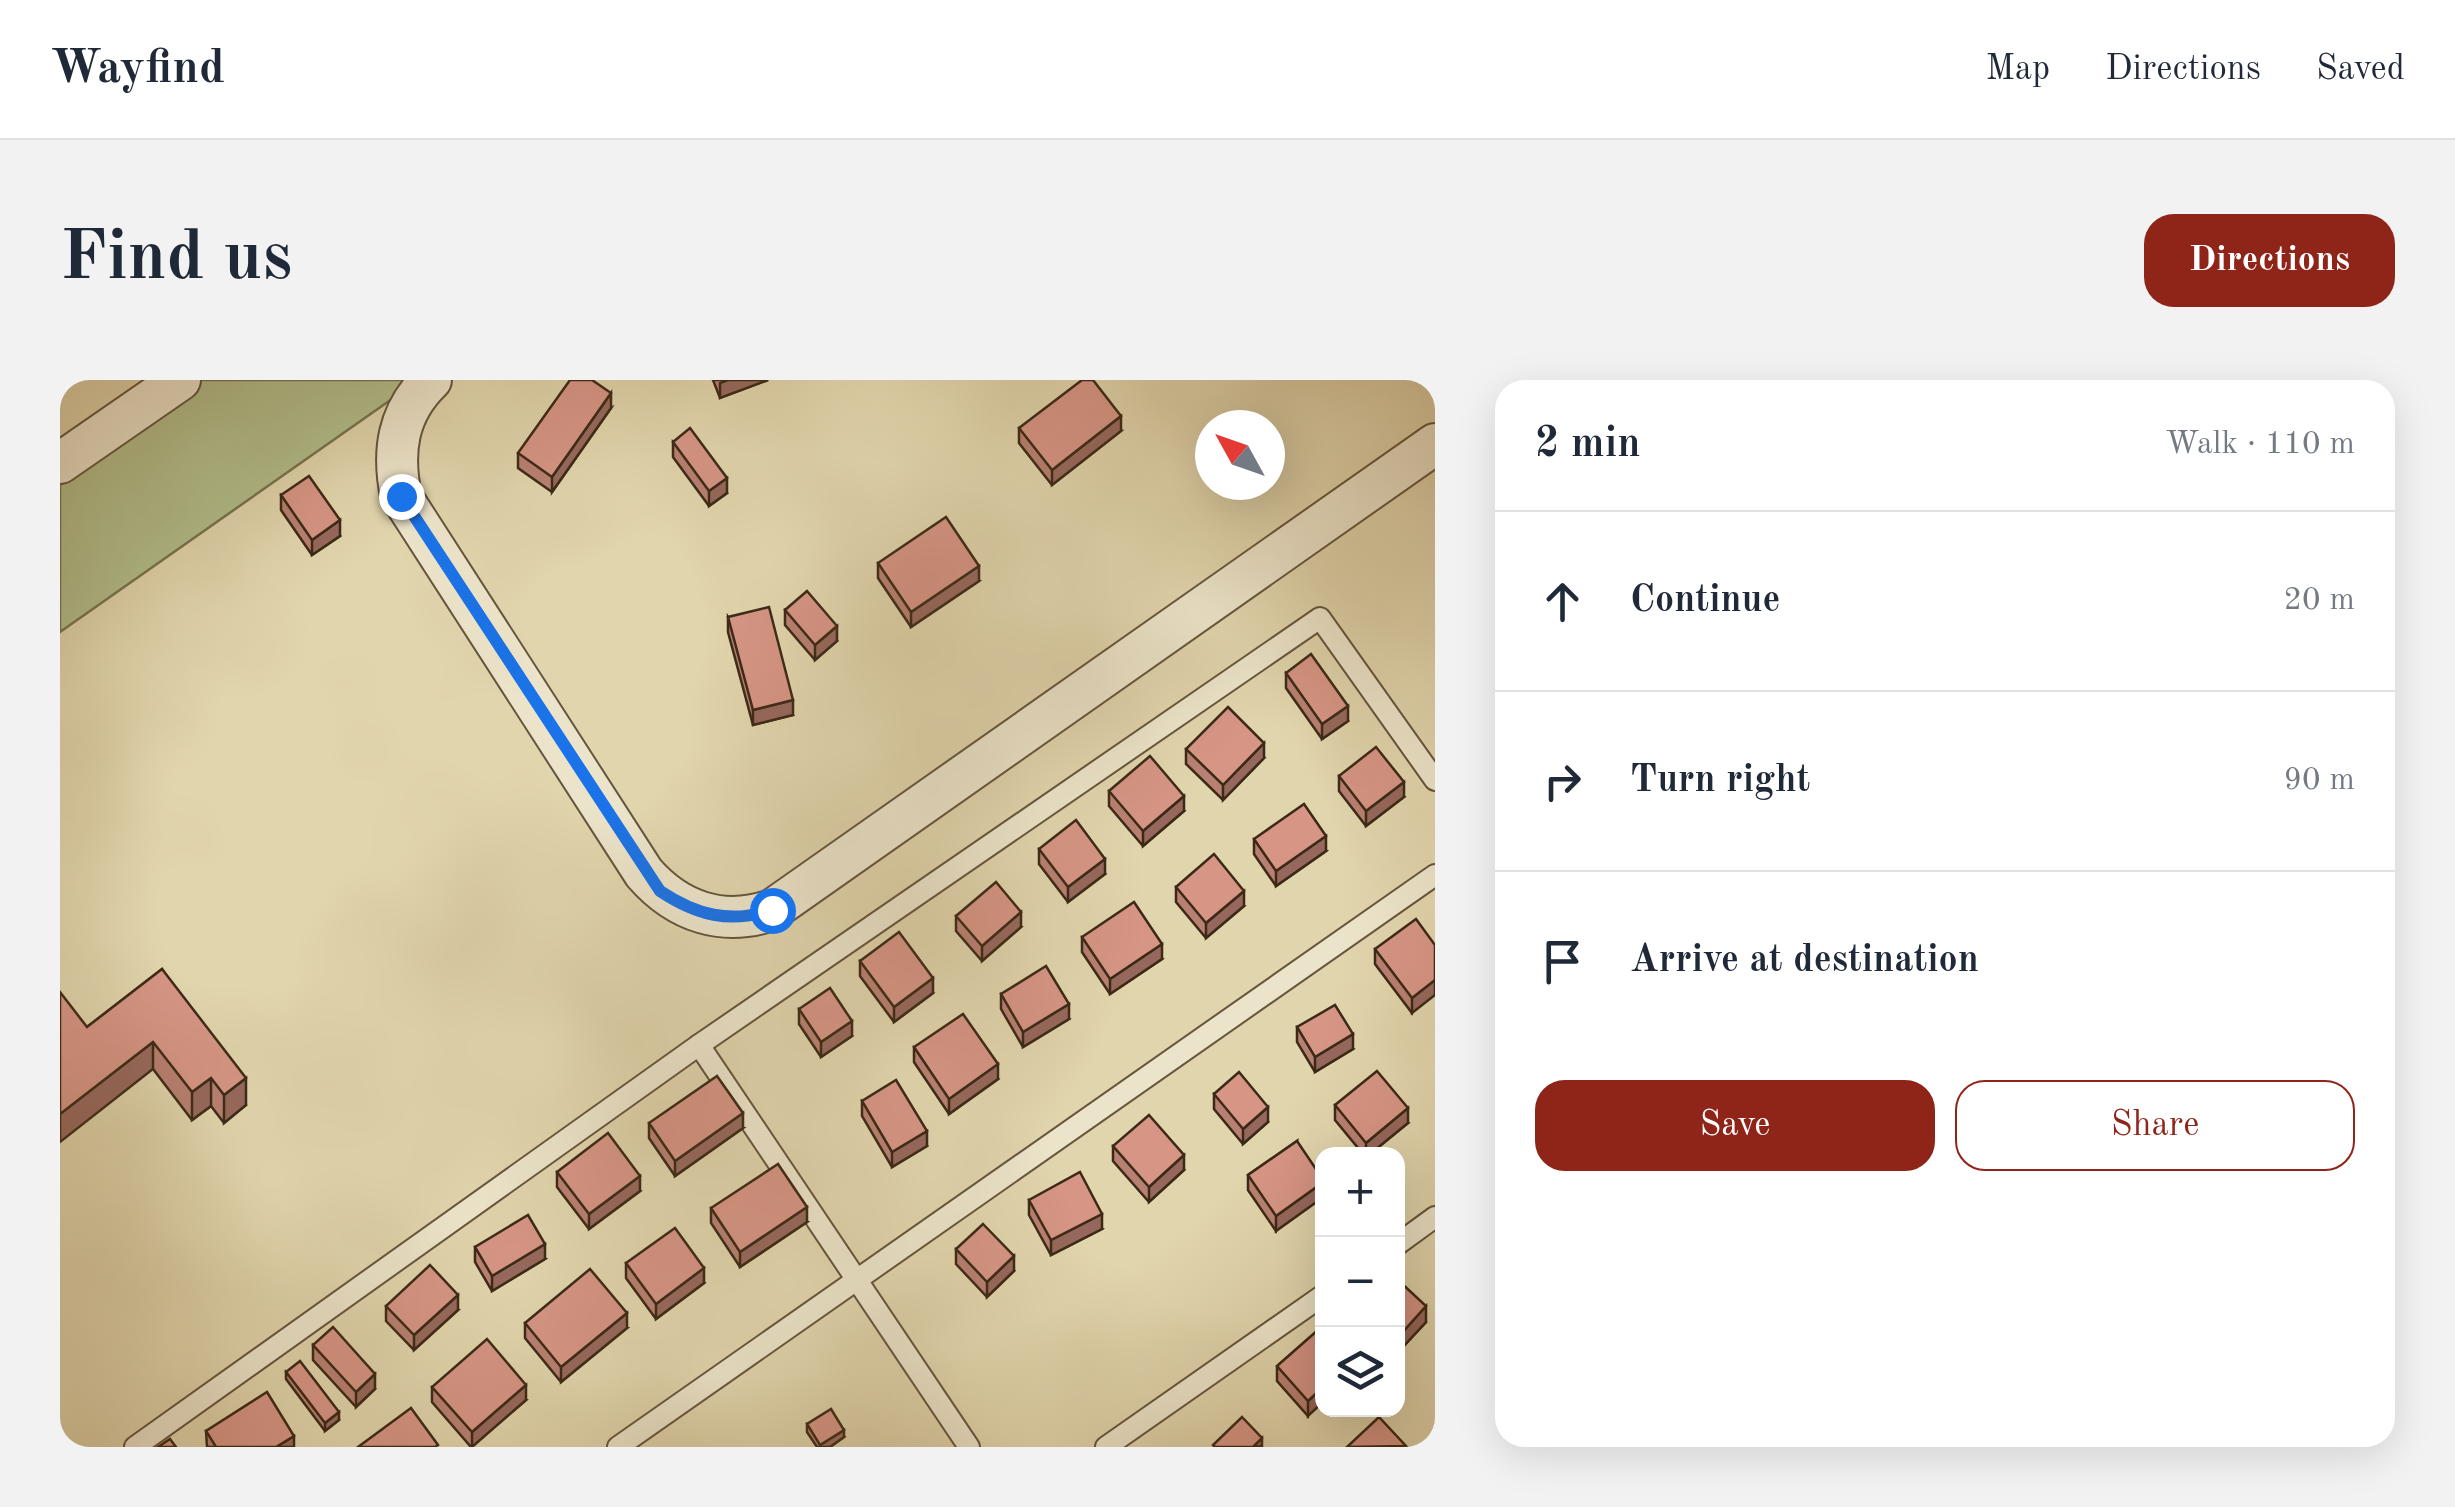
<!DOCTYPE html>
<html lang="en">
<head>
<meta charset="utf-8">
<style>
	body { margin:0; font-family:"Old Standard TT",serif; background:#f2f2f3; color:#1f2937 }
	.controls { position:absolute; right:30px; bottom:30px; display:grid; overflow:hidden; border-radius:20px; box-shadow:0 10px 40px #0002 }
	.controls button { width:90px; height:90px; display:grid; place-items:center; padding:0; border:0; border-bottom:2px solid #e0e1e3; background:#fff; color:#1f2937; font:50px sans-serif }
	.compass { position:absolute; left:1135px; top:30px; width:90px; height:90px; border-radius:50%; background:#fff; box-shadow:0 10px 40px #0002; rotate:310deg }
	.stop { position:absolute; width:30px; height:30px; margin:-22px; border:8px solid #1a73e8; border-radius:50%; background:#fff }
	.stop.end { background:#1a73e8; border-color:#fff; box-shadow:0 2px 10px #0008 }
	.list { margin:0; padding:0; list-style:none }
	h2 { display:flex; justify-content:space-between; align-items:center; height:130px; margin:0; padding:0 40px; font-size:42px }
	h2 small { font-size:32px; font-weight:400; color:#747a83 }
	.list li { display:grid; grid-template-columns:65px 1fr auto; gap:30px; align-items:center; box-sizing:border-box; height:180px; padding:0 40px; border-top:2px solid #e0e1e3 }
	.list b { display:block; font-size:38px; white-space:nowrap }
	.list em { font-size:32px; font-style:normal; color:#747a83 }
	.actions { display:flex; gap:20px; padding:30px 40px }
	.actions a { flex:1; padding:22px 0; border:2px solid #8f2418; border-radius:30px; text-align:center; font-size:35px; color:#8f2418 }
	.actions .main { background:#8f2418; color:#fff }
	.icon { flex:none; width:55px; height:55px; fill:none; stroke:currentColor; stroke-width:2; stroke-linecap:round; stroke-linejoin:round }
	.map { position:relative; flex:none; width:1375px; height:1067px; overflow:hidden; border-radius:30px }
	header { display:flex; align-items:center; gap:60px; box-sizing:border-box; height:140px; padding:0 50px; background:#fff; border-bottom:2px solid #e0e1e3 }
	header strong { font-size:48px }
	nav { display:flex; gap:55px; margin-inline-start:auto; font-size:35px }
	.intro { display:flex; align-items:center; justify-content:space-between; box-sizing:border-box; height:240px; padding:0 60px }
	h1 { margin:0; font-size:70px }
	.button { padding:25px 45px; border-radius:30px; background:#8f2418; color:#fff; font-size:35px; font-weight:700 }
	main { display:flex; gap:60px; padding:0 60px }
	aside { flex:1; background:#fff; border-radius:30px; box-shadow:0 10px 40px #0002 }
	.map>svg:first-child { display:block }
</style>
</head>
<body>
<header>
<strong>Wayfind</strong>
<nav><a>Map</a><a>Directions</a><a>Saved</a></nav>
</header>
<div class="intro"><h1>Find us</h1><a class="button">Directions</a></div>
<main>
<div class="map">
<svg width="1375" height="1067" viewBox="0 0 1375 1067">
	<rect width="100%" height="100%" fill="#e1d5ad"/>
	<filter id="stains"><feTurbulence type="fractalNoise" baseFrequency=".002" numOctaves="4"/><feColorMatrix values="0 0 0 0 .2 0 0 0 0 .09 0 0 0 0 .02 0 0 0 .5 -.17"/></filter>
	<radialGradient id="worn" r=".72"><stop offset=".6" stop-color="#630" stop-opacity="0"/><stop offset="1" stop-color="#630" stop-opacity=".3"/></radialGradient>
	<path fill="#b1bd8b" stroke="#767450" stroke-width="2.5" d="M139,0h220l-359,252v-156z"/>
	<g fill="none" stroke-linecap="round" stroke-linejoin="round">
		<defs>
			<g id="lane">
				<path d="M639,665l270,402"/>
				<path d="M1338,864l37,-27"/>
				<path d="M75,1067l564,-402 621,-427 115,162"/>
				<path d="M558,1067l817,-572"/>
				<path d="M1046,1067l216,-151"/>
			</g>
			<g id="street">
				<path d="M371,0c-34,33 -39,72 -30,116l243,377c34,39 79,54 128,37l663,-466"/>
				<path d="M0,83l120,-83"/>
			</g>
		</defs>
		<use href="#lane" stroke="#65553c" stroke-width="24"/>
		<use href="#street" stroke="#65553c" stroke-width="44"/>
		<use href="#lane" stroke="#ece4ca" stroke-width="20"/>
		<use href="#street" stroke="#ece4ca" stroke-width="40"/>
	</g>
	<g fill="#b88072" stroke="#3c2a16" stroke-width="2.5">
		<path d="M653,0h55l-48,18z"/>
		<path d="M551,28l-59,84 -34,-24v-15z"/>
		<path d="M959,48l102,3 -69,54 -33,-42z"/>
		<path d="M613,62l54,51 -18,13 -36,-49z"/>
		<path d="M221,115l59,41 -28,19 -31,-45z"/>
		<path d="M818,183l101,18 -68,46 -33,-49z"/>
		<path d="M725,230l52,31 -22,19 -30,-35z"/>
		<path d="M668,237l65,98 -40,10 -25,-93z"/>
		<path d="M1226,293l62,48 -26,18 -36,-51z"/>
		<path d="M1126,369l78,9 -41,42 -37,-36z"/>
		<path d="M1279,396l65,21 -38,29 -27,-35z"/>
		<path d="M1049,411l75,20 -41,35 -34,-40z"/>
		<path d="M1194,459l72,12 -50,35 -22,-32z"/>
		<path d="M979,469l66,25 -37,28 -29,-38z"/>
		<path d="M1116,507l68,19 -38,32 -30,-36z"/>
		<path d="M896,536l65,11 -39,34 -26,-30z"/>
		<path d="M1022,557l80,22 -52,35 -28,-42z"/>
		<path d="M1375,565l-23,68 -37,-49v-15z"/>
		<path d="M800,581l73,32 -39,29 -34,-46z"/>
		<path d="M102,589l84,136 -22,18 -13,-17 -19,14 -39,-51 -66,-42z"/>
		<path d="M941,614l68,25 -46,28 -22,-38z"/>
		<path d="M739,629l53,27 -31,21 -22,-33z"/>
		<path d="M1237,647l56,22 -38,23 -18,-30z"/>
		<path d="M854,667l84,32 -49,35 -35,-52z"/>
		<path d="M1154,714l54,28 -25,22 -29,-35z"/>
		<path d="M802,721l65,45 -35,21 -30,-51z"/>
		<path d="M1275,725l73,18 -38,31h-7l-28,-34z"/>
		<path d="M589,743l94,5 -68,48 -26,-38z"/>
		<path d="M1237,761l-21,90 -28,-41v-15z"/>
		<path d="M1053,766l71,24 -35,32 -36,-41z"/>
		<path d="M497,792l83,19 -51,38 -32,-42z"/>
		<path d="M969,820l73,29 -51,26 -22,-40z"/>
		<path d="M651,828l96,14 -67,45 -29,-44z"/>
		<path d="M415,867l70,12 -53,32 -17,-29z"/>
		<path d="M896,869l58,22 -27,26 -31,-33z"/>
		<path d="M566,883l78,20 -48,36 -30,-41z"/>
		<path d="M1338,900l28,42 -26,28 -2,-3z"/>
		<path d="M326,926l72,4 -44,40 -28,-29z"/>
		<path d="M465,943l102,5 -66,54 -36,-44z"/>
		<path d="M1258,950l-10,86 -31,-35v-15z"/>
		<path d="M253,965l62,44 -19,18 -43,-47z"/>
		<path d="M226,992l53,48 -14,11 -39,-52z"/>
		<path d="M372,1007l94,13 -55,47 -39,-45z"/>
		<path d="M747,1044l37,13 -14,10h-13l-10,-15z"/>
		<path d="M146,1051l88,16h-87z"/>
	</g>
	<g fill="#96685d" stroke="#3c2a16" stroke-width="2.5">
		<path d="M668,0h40l-48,18v-15z"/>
		<path d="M551,13v15l-59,84v-15z"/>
		<path d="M1061,36v15l-69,54v-15z"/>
		<path d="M667,98v15l-18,13v-15z"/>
		<path d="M280,140v16l-28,19v-15z"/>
		<path d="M919,186v15l-68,46v-15z"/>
		<path d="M777,246v15l-22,19v-15z"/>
		<path d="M733,320v15l-40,10v-15z"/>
		<path d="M1288,326v15l-26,18v-15z"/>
		<path d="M1204,363v15l-41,42v-15z"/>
		<path d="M1344,402v15l-38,29v-15z"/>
		<path d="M1124,416v15l-41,35v-15z"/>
		<path d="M1266,456v15l-50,35v-15z"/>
		<path d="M1045,479v15l-37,28v-15z"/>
		<path d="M1184,511v15l-38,32v-15z"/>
		<path d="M961,532v15l-39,34v-15z"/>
		<path d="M1102,564v15l-52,35v-15z"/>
		<path d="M873,598v15l-39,29v-15z"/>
		<path d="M1375,600v15l-23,18v-15z"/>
		<path d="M1009,624v15l-46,28v-15z"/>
		<path d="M792,641v15l-31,21v-15z"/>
		<path d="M1293,654v15l-38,23v-15z"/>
		<path d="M93,662v27l-93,73v-28z"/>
		<path d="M938,684v15l-49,35v-15z"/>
		<path d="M151,698v28l-19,14v-28z"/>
		<path d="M186,698v27l-22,18v-28z"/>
		<path d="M1208,727v15l-25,22v-15z"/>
		<path d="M1348,728v15l-38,31h-4v-11z"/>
		<path d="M683,733v15l-68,48v-15z"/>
		<path d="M867,751v15l-35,21v-15z"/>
		<path d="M1124,775v15l-35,32v-15z"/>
		<path d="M580,796v15l-51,38v-15z"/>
		<path d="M1262,803v15l-46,33v-15z"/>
		<path d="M747,827v15l-67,45v-15z"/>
		<path d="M1042,834v15l-51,26v-15z"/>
		<path d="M485,864v15l-53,32v-15z"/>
		<path d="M954,876v15l-27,26v-15z"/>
		<path d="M644,888v15l-48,36v-15z"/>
		<path d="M398,915v15l-44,40v-15z"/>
		<path d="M1366,926v16l-26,28v-15z"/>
		<path d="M567,933v15l-66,54v-15z"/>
		<path d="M315,994v15l-19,18v-15z"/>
		<path d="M466,1005v15l-54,47v-15z"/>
		<path d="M1262,1008v15l-14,13v-15z"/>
		<path d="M279,1032v8l-14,11v-8z"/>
		<path d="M784,1050v7l-14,10h-10v-2z"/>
		<path d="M234,1056v11h-18z"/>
		<path d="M1202,1058v8l-9,1z"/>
	</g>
	<g fill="#d69585" stroke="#3c2a16" stroke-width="2.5">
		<path d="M510,0h22l19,13 -59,84 -34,-24z"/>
		<path d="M1022,0h11l28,36 -69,54 -33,-42z"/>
		<path d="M630,48l37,50 -18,13 -36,-49z"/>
		<path d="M249,96l31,44 -28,20 -31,-45z"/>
		<path d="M886,137l33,49 -68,46 -33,-49z"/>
		<path d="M747,211l30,35 -22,19 -30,-35z"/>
		<path d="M709,227l24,93 -40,10 -25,-93z"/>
		<path d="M1251,274l37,52 -26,18 -36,-51z"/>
		<path d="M1168,327l36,36 -41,42 -37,-36z"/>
		<path d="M1316,367l28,35 -38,29 -27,-35z"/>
		<path d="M1090,376l34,40 -41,35 -34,-40z"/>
		<path d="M1244,424l22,32 -50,35 -22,-32z"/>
		<path d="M1016,440l29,39 -37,28 -29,-38z"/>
		<path d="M1154,474l30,37 -38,32 -30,-36z"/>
		<path d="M936,502l25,30 -39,34 -26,-30z"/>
		<path d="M1074,522l28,42 -52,35 -28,-42z"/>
		<path d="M1356,539l19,26v35l-23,18 -37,-49z"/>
		<path d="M839,552l34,46 -39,29 -34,-46z"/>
		<path d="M986,586l23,38 -46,28 -22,-38z"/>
		<path d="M102,589l84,109 -22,17 -13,-17 -19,14 -39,-50 -93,72v-122l27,35z"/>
		<path d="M770,608l22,33 -31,21 -22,-33z"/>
		<path d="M1275,625l18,29 -38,23 -18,-30z"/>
		<path d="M903,634l35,50 -49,35 -35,-52z"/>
		<path d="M1317,691l31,37 -42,35 -31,-38z"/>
		<path d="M1179,692l29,35 -25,22 -29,-35z"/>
		<path d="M657,696l26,37 -68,48 -26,-38z"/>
		<path d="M836,700l31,51 -35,21 -30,-51z"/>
		<path d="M1089,735l35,40 -35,32 -36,-41z"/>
		<path d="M548,753l32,43 -51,38 -32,-42z"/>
		<path d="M1237,761l25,37v5l-46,33 -28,-41z"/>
		<path d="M718,784l29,43 -67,45 -29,-44z"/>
		<path d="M1020,792l22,42 -51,26 -22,-40z"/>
		<path d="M468,835l17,29 -53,32 -17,-29z"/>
		<path d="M923,844l31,32 -27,26 -31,-33z"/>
		<path d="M615,848l29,40 -48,36 -30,-41z"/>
		<path d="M370,885l28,30 -44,40 -28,-29z"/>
		<path d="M530,889l37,44 -66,54 -36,-44z"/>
		<path d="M1338,900l28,26 -26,29 -2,-3z"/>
		<path d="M273,947l42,47 -19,18 -43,-47z"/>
		<path d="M1258,950l4,5v53l-14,13 -31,-35z"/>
		<path d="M427,959l39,46 -54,47 -40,-45z"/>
		<path d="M240,981l39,51 -14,11 -39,-51z"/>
		<path d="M207,1012l27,44 -18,11h-60l-10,-16z"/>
		<path d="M351,1028l27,37 -3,2h-77z"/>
		<path d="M771,1029l13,21 -24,15 -13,-21z"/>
		<path d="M1182,1037l20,21 -9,9h-38l-2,-2z"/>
		<path d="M1319,1037l27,29 -59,1z"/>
		<path d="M110,1059l6,8h-18z"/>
	</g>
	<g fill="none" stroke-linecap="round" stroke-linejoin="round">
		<path stroke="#1a73e8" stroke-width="12" d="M341,116l259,395c36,24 70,33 112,19"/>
	</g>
	<rect width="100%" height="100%" filter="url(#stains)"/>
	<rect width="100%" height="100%" fill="url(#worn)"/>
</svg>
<div class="controls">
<button>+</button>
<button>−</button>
<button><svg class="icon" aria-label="layers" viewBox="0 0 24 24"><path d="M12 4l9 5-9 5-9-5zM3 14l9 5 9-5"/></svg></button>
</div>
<svg class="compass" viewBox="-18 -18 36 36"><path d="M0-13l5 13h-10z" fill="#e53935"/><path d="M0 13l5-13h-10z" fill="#747a83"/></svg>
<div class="stop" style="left:712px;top:530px"></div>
<div class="stop end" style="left:341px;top:116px"></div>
</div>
<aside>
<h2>2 min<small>Walk · 110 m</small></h2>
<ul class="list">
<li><svg class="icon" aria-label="ahead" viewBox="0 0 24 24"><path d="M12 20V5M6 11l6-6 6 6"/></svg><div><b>Continue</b></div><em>20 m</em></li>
<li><svg class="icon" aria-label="right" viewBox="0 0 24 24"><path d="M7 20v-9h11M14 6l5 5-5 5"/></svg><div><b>Turn right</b></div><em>90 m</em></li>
<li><svg class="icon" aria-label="arrive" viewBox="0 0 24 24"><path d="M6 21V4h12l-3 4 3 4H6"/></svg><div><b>Arrive at destination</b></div></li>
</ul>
<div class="actions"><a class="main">Save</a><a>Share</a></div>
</aside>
</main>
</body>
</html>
